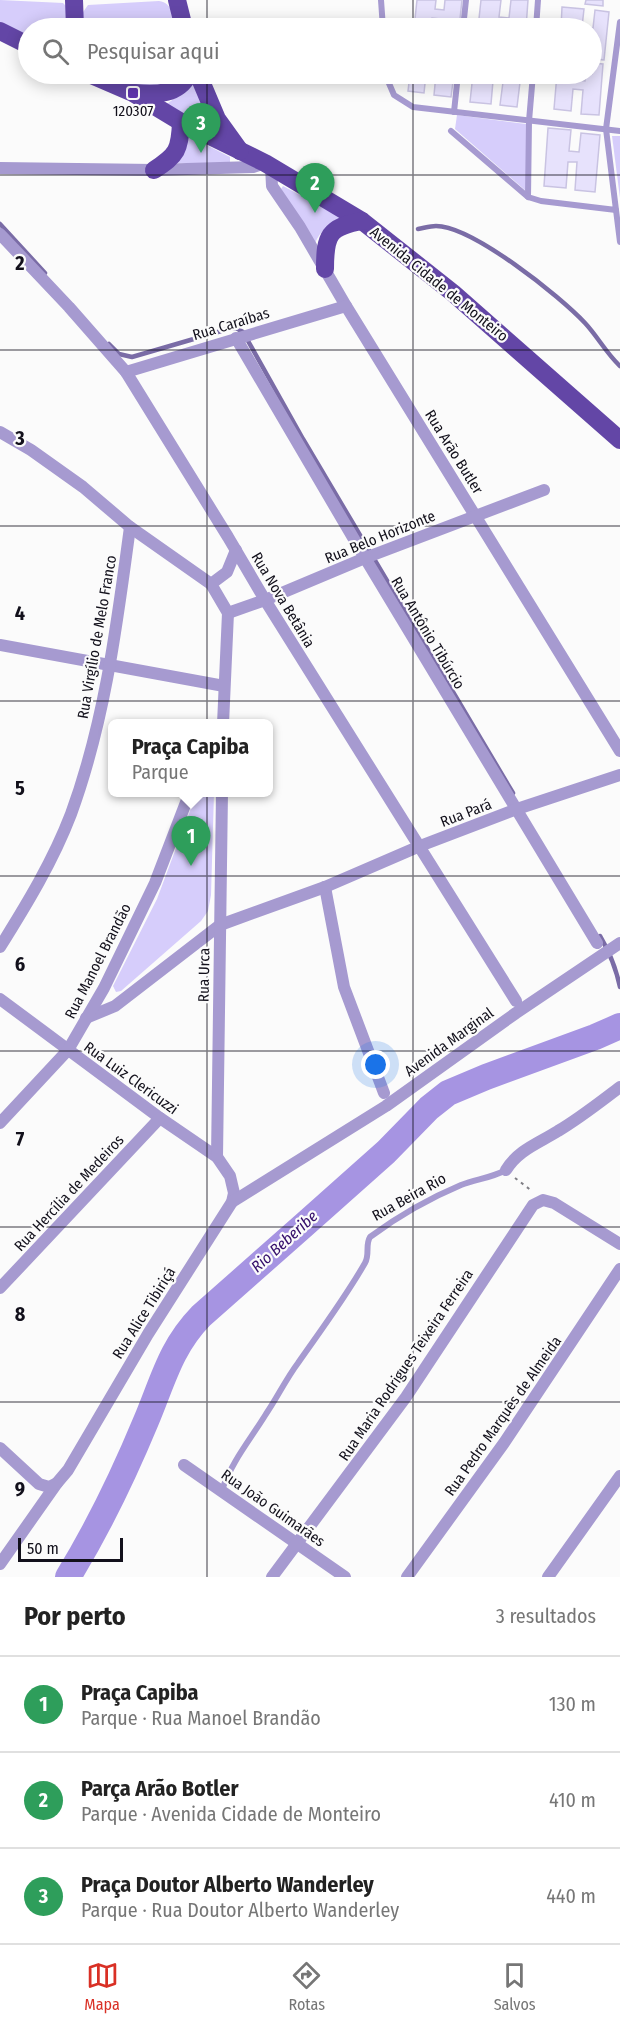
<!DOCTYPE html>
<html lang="pt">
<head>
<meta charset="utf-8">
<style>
	body { margin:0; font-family:"Fira Sans Condensed",sans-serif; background:#f6f6f6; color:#222 }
	.scale { position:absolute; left:18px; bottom:15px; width:105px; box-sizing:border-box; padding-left:6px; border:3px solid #12101b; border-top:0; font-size:16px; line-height:21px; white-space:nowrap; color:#12101b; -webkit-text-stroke:4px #fbfbfb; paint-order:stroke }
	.you { position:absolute; left:376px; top:1065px; width:21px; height:21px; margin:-15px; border:4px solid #fff; border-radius:50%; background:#1a73e8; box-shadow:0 0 0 9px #1a73e833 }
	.badge { display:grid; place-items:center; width:39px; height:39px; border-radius:50%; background:#d93025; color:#fff; font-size:20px; font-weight:700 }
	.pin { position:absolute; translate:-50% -50px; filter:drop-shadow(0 2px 3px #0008) }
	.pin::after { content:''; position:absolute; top:32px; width:21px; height:18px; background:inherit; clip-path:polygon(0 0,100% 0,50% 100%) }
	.popup { position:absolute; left:108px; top:719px; width:165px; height:78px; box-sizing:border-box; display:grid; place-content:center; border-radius:9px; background:#fff; filter:drop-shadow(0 2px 4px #0005); font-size:20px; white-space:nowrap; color:#767676 }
	.popup b { font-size:22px; color:#222 }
	.popup::after { content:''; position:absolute; left:50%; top:100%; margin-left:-12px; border:12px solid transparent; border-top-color:#fff }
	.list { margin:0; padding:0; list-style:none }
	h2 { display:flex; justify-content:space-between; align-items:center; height:78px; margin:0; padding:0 24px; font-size:26px }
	h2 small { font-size:20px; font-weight:400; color:#767676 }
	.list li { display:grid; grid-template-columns:39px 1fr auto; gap:18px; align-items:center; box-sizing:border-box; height:96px; padding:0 24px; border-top:2px solid #e0e0e0 }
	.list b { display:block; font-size:22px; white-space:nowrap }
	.list p { margin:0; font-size:20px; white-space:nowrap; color:#767676 }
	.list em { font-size:20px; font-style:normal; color:#767676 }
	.icon { flex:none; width:33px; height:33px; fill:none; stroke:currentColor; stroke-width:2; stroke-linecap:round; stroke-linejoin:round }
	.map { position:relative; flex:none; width:620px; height:1577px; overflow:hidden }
	.search { position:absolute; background:#fff; box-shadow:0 3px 15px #0003; left:18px; right:18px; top:18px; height:66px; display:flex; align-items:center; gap:15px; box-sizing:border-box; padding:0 21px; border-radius:33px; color:#767676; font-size:22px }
	.sheet { height:366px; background:#fff }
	nav { display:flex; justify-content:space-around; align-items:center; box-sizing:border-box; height:84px; border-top:2px solid #e0e0e0; background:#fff; font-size:16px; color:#767676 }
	nav a { display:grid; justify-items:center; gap:3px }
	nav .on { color:#d93025 }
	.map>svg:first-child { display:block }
</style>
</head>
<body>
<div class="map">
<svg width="620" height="1577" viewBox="0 0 620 1577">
	<rect width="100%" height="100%" fill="#fbfbfb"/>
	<g fill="#d6cdfb">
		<path d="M0,0l63,3 3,3 1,22h-39v8l-28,-14z"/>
		<path d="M159,1c14,2 14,16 18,27h-95l-1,-13 7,-10z"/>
		<path d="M110,74h69l-7,8 -25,8z"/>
		<path d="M192,79l27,55 -52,-30 9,-7z"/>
		<path d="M457,115l69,9v67l-71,-62z"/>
		<path d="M187,135l43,22v6h-57z"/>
		<path d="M612,136h8v62z"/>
		<path d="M283,186l62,33c-14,6 -25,10 -30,25l-34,-55z"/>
		<path d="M197,792l17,1 -3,102 -3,16 -7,10 -80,70 -5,1 -3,-6 44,-87z"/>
	</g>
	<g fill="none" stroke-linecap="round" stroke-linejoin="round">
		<g stroke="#7a6ca6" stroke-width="4.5">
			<path d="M0,224l45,49"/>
			<path d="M418,229c6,-1 12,-3 18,-3 36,0 124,70 149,97 13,14 21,30 35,43"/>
			<path d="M109,344l10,10 13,3 96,-28 8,-1 7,4 60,107 210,354"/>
			<path d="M600,936c10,17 16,32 20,51"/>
		</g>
		<path stroke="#a694e2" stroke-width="26" d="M68,1577c30,-49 56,-103 78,-156 17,-40 24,-73 55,-105l103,-91 82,-73 43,-44 19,-15 38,-16 109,-40 25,-11"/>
	</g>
	<g fill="#e7e2fc" stroke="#c9c3e2" stroke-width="1.5">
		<path d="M417,0h19l-1,9 9,1 1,-10h17l-3,28h-20l1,-9 -8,-1 -1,10h-17z"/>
		<path d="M481,0h20l-2,17 10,1 2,-18h17l-2,28h-19v-2h-8l-1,2h-20z"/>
		<path d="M586,0h17v6l-18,-2z"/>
		<path d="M562,7l22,2 -2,18 11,1 2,-18 14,2 -5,48 -12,-1v-31h-31z"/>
		<rect x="103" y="22" width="15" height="6"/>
		<path d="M592,63l11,1 -4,51 -18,-1 2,-24 -10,-1 -2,22 -17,-2 3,-35h18v6l10,1 1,-7h6z"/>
		<path d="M410,74h16l-2,19 -16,-2z"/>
		<path d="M436,74h18l-3,23 -17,-2z"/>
		<path d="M473,74h48l-4,33 -17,-2 3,-23 -10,-1 -2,23 -21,-2z"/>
		<path d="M548,128l23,2 -2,21 10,1 2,-19 19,2 -5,57 -20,-2 2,-28h-9l-2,26 -22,-2z"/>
	</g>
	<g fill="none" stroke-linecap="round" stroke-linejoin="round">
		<path stroke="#7f7e84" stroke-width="2" stroke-dasharray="3 4.5" stroke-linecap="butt" d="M515,1178l17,13"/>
		<g stroke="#a69ad0" stroke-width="6">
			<path d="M381,0l2,28"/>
			<path d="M463,28l3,-28"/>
			<path d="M536,28l2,-28"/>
			<path d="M385,74l9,21 19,12 207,24"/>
			<path d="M533,74l-4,47 -1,76 13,4 75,9 -10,-81 14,-107"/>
			<path d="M454,112l4,-38"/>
			<path d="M451,131l77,66"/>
			<path d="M616,210l4,32"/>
			<path d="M222,1490c10,-29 28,-50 44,-76 11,-16 20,-35 32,-51 23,-33 47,-65 67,-100 5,-9 0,-18 5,-26 27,-20 60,-39 91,-52 16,-6 30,-7 45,-15"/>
		</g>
		<g stroke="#a69ad0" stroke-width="12">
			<path d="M271,166l1,20 28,41 46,79 274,445"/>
			<path d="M0,168l154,2 99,-3 12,-4"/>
			<path d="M0,234l69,73 57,65 102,165 37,63 251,401"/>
			<path d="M236,338l129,220 232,385"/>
			<path d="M126,372l220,-66"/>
			<path d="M0,432l31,18 52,37 47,40 81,57"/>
			<path d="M228,613l37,-13 100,-42 179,-68"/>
			<path d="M0,645l224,41"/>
			<path d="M223,724l5,-111 -17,-29 16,-12 9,-22"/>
			<path d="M325,887l19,100 40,106"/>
			<path d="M0,947c27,-43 53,-86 71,-133 34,-93 46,-190 59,-287"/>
			<path d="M0,999l160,119 57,39 13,19 4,17 -2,9 -84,132 -80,136 -11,13 -57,81"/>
			<path d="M86,1018l29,-12 105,-81 105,-38 95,-41 97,-37 103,-34"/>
			<path d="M0,1123l68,-73 36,-62 51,-105 35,-91"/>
			<path d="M217,1157l5,-365"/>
			<path d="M506,1170c12,-20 33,-27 52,-39 22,-13 42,-29 62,-44"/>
			<path d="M232,1202l154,-96 130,-93 104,-70"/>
			<path d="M0,1288l160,-170"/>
			<path d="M0,1448l39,36 10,3 8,-4"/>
			<path d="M184,1465l161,112"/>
			<path d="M272,1577l134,-180 127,-192 10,-5 11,3 66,41"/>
			<path d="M407,1577l97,-134 116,-174"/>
			<path d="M548,1577l72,-101"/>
		</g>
		<g stroke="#6346a6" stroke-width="18">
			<path d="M74,0l1,28"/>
			<path d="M177,0l7,28"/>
			<path d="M0,31l28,14"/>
			<path d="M89,74l44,19 48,29 84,41 97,58 91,72 167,147"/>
			<path d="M198,74l19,45 23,32"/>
			<path d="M135,93c21,2 43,2 54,-19"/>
			<path d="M154,170c23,-15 26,-20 27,-48"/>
			<path d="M325,269c0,-33 3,-42 37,-48"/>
		</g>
	</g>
	<path fill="none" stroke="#12101b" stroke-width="1.5" stroke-opacity="0.55" d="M207,0v28M413,0v28M207,74v1503M413,74v1503M0,175h620M0,350h620M0,526h620M0,701h620M0,876h620M0,1051h620M0,1227h620M0,1402h620"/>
	<rect fill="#5f35ad" stroke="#fbfbfb" stroke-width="2" x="127" y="87" width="12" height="12" rx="3"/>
	<g text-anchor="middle" stroke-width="4.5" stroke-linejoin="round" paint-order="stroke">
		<g font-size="15" fill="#12101b" stroke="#fbfbfb">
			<text x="133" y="116">120307</text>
		</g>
		<g font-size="15" fill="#12101b" stroke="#fbfbfb">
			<text transform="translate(439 284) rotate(39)" y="5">Avenida Cidade de Monteiro</text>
			<text transform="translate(231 324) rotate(-17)" y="5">Rua Caraíbas</text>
			<text transform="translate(454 452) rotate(58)" y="5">Rua Arão Butler</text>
			<text transform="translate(380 537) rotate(-22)" y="5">Rua Belo Horizonte</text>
			<text transform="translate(283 600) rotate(59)" y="5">Rua Nova Betânia</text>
			<text transform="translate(428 633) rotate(59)" y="5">Rua Antônio Tibúrcio</text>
			<text transform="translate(97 637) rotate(-80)" y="5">Rua Virgílio de Melo Franco</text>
			<text transform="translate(466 813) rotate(-21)" y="5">Rua Pará</text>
			<text transform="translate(98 961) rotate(-63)" y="5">Rua Manoel Brandão</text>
			<text transform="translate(204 975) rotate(-89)" y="5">Rua Urca</text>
			<text transform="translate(449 1042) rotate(-36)" y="5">Avenida Marginal</text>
			<text transform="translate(131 1078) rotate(36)" y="5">Rua Luiz Clericuzzi</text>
			<text transform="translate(69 1193) rotate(-47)" y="5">Rua Hercília de Medeiros</text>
			<text transform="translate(409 1197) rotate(-29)" y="5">Rua Beira Rio</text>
			<text transform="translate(144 1313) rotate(-58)" y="5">Rua Alice Tibiriçá</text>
			<text transform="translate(406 1365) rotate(-56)" y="5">Rua Maria Rodrigues Teixeira Ferreira</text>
			<text transform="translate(503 1416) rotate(-55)" y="5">Rua Pedro Marquês de Almeida</text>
			<text transform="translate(273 1508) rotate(35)" y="5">Rua João Guimarães</text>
		</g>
		<g font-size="16" font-style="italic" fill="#340e6a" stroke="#fbfbfb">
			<text transform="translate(284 1241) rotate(-42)" y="6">Rio Beberibe</text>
		</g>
	</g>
	<g font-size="20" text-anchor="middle" font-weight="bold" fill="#12101b" stroke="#fbfbfb" stroke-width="4.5" stroke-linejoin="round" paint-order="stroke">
		<text x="20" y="270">2</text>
		<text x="20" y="445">3</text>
		<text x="20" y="620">4</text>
		<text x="20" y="795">5</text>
		<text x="20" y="971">6</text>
		<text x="20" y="1146">7</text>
		<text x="20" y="1321">8</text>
		<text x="20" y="1496">9</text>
	</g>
</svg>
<div class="scale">50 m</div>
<div class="you"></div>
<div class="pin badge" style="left:191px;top:866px;background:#2e9e5b">1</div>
<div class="popup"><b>Praça Capiba</b>Parque</div>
<div class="pin badge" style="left:315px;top:213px;background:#2e9e5b">2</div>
<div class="pin badge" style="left:201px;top:153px;background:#2e9e5b">3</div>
<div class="search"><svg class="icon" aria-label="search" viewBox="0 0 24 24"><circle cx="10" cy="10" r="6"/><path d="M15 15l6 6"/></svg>Pesquisar aqui</div>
</div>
<section class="sheet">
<h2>Por perto<small>3 resultados</small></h2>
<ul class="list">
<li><span class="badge" style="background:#2e9e5b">1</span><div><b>Praça Capiba</b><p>Parque · Rua Manoel Brandão</p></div><em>130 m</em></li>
<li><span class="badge" style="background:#2e9e5b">2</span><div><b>Parça Arão Botler</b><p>Parque · Avenida Cidade de Monteiro</p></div><em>410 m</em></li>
<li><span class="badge" style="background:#2e9e5b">3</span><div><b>Praça Doutor Alberto Wanderley</b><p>Parque · Rua Doutor Alberto Wanderley</p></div><em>440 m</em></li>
</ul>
</section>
<nav>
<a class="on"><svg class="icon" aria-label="map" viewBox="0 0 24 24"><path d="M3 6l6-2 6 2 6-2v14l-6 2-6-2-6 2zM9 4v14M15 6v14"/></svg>Mapa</a>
<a><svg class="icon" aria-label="directions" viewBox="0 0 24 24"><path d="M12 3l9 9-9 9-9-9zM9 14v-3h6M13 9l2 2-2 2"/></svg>Rotas</a>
<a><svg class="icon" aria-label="saved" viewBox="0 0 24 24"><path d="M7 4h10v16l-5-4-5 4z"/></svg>Salvos</a>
</nav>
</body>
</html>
